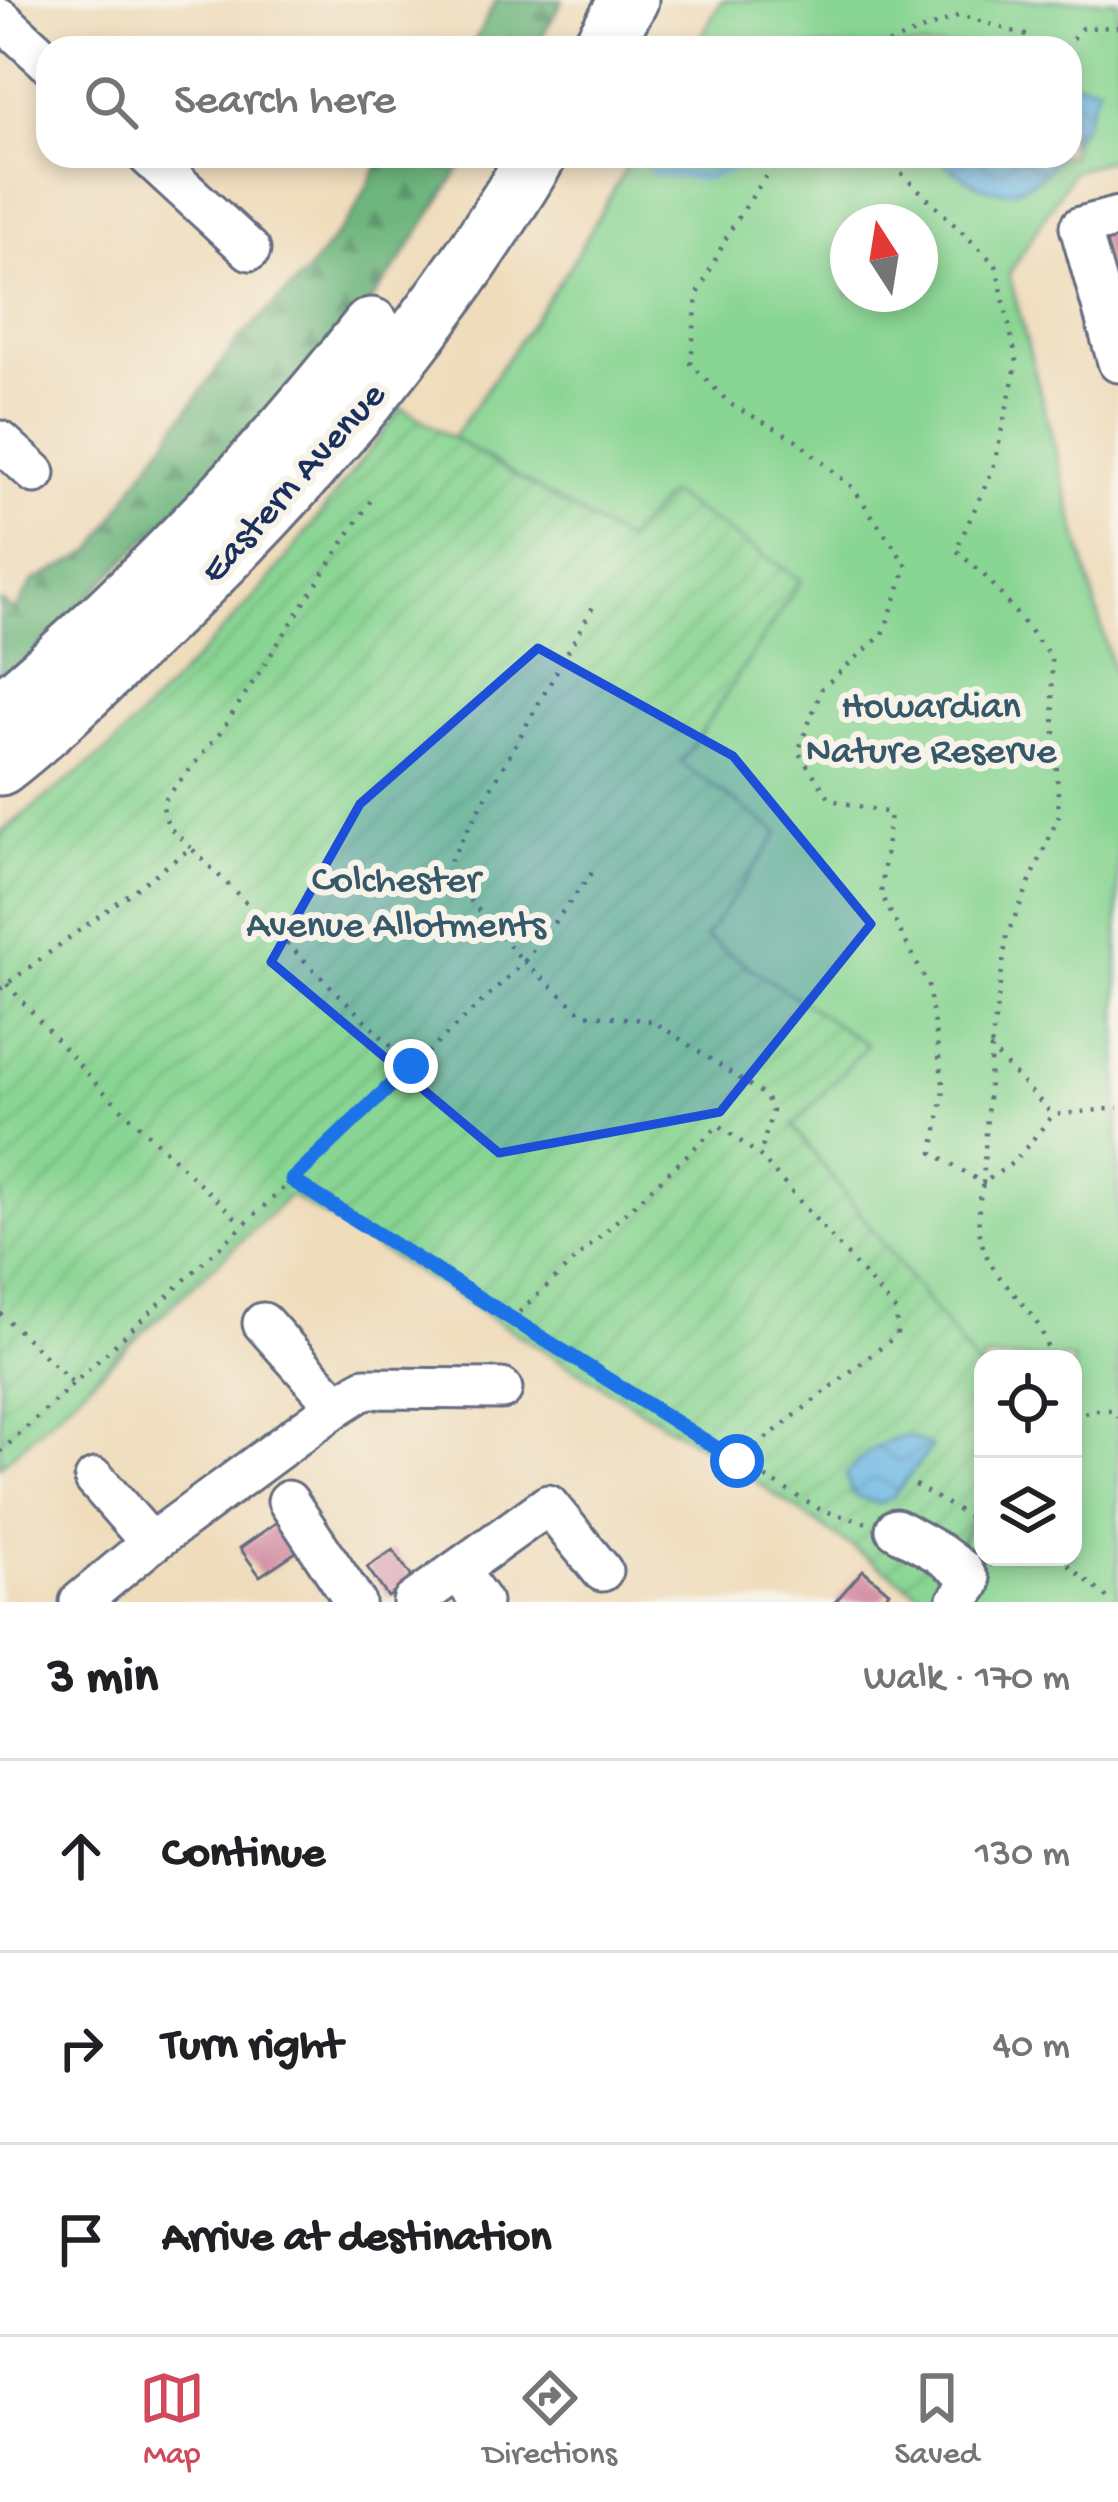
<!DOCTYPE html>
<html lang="en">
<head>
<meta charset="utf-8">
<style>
	body { margin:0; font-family:"Gochi Hand",sans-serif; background:#f6f6f6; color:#202124 }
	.controls { position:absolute; right:36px; bottom:36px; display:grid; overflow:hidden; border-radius:24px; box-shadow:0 6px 18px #0003 }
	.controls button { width:108px; height:108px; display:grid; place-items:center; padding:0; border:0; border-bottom:3px solid #e0e0e0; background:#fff; color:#202124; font:60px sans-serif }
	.compass { position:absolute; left:830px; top:204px; width:108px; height:108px; border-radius:50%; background:#fff; box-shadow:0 6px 18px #0003; rotate:348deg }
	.stop { position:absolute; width:36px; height:36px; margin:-27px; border:9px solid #1a73e8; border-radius:50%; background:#fff }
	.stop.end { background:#1a73e8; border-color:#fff; box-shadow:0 3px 12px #0008 }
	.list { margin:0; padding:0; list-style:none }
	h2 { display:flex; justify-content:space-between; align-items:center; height:156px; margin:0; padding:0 48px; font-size:51px }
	h2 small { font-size:39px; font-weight:400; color:#757577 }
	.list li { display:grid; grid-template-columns:78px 1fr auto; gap:36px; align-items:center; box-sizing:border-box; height:192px; padding:0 48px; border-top:3px solid #e0e0e0 }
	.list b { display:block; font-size:45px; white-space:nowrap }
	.list em { font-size:39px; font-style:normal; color:#757577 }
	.icon { flex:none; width:66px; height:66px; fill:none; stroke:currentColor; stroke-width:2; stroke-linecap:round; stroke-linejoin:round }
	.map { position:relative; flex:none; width:1118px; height:1602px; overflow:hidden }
	.search { position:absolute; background:#fff; box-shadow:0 6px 18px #0003; left:36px; right:36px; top:36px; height:132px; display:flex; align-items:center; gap:30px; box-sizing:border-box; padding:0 42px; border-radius:36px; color:#757577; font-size:45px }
	.sheet { height:732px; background:#fff }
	nav { display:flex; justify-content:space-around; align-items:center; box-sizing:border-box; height:168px; border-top:3px solid #e0e0e0; background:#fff; font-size:33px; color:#757577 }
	nav a { display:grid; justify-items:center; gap:6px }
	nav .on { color:#d1495b }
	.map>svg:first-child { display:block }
</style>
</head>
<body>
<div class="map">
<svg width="1118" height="1602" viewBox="0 0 1118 1602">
	<defs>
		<pattern id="forest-firs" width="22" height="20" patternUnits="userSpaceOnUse" patternTransform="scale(3)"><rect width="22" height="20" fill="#6eb67d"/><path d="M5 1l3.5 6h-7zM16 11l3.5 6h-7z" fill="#5a946a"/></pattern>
		<pattern id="garden-furrows" width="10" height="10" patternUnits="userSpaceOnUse" patternTransform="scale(3)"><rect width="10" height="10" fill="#89d593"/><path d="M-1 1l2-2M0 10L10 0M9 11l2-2" fill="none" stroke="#76b781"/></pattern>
		<pattern id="water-waves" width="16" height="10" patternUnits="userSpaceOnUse" patternTransform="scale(3)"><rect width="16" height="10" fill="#6bb7e4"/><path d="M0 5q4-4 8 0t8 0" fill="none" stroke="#5795bc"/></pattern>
	</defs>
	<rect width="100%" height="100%" fill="#f7f3e8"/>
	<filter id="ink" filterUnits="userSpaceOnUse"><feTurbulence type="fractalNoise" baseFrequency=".00833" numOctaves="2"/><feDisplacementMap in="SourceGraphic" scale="24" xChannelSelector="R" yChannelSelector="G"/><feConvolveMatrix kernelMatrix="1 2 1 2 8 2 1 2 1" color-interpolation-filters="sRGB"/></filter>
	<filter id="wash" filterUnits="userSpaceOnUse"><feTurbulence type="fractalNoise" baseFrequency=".004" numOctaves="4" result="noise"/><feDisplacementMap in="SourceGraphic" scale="48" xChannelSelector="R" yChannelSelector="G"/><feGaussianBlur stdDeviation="2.7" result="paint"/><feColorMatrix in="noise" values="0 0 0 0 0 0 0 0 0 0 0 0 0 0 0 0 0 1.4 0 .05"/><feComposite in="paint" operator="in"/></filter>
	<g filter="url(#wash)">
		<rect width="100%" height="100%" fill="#efdcbb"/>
		<g fill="url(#forest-firs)" stroke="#44726e" stroke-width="3">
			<path d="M496,0h67l-28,48h-64z"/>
			<path d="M383,156h85l-71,110 -70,94 -327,325v-84l15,10 18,-29 60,-31 49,-77 96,-134 67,-65 48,-61z"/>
		</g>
		<path fill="#89d593" stroke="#528278" stroke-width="3" fill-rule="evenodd" d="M722,0h396v157l-45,14 -64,103 109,416v912l-190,-3 55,-98v56h90v-198h-90v15l-190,-248 74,-81 -163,-108 -24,-173 -55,-222 -172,-104 119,-175 61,-107h437v-108h-375zM848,222h72v72h-72z"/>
		<path fill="url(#garden-furrows)" stroke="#528278" stroke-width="3" d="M402,408l223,133 44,-48 132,87 -120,183 98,70 -74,104 162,108 -74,81 190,248v127l-55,98 -193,-132 -445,-272 -290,271v-633l111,-85 154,-162z"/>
		<g fill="url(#water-waves)" stroke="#4373a1" stroke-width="3">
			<path d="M1070,81l29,5 -17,41 -12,15z"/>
			<path d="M937,156h122c-42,53 -77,40 -122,0z"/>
			<path d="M909,1436l23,11 -39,50 -15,7 -26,-10 -6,-19c19,-23 33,-34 63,-39z"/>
		</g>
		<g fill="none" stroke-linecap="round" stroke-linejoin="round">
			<path stroke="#6bb7e4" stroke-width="8" d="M652,171l51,6 40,-13 71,-8"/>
		</g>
		<g id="blocks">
			<g fill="#d48ea4">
				<path d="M1118,228v49l-12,-13 -8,-30z"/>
				<path d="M277,1522l22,28 -39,26 -20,-28z"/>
				<path d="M393,1550l21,30 -26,17 -21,-30z"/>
				<path d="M863,1570l26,22 -9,10h-45z"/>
			</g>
		</g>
	</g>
	<g filter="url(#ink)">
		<use href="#blocks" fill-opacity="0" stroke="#656c7f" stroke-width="3"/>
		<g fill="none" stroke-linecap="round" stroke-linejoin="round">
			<defs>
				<g id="minor">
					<path d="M0,18l48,44"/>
					<path d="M148,156l102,94"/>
					<path d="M1118,217l-38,10 38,135"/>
					<path d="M0,441l35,32"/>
					<path d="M337,1406l28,-18 137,1"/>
					<path d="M95,1479l56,64"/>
					<path d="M288,1501l67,101"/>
					<path d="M896,1529l43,24 23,17 8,14 -13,18"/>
					<path d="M458,1570l23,32"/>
					<path d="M80,1602l71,-59 186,-137 -74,-83"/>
					<path d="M413,1602l135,-97 54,66"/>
				</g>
				<g id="highway">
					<path d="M601,48l28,-48"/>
					<path d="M0,712c136,-115 261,-245 371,-385"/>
					<path d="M0,766c48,-37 92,-81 136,-123 153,-143 294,-306 401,-487"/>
				</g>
			</defs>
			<use href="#minor" stroke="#656c7f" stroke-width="45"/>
			<use href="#highway" stroke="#656c7f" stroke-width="63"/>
			<g stroke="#656c7f" stroke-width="4.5" stroke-dasharray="3 9" stroke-linecap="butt">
				<path d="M877,48l83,-33 69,21 9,12"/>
				<path d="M1065,48l17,-20 36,-1"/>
				<path d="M779,156l-50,76 -32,64 -6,68 39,40 65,35 58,49 54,78 -24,68 -61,54 -24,64 33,48 59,13 -9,81 47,91 16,104 -11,64 50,30 8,-134 62,66"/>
				<path d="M884,156l112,109 21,97 -24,107 -37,81 34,31 61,76 8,158 -52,120 -16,113"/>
				<path d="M191,848l-23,-22 -6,-23 58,-70 151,-233"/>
				<path d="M592,873l-68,89 -72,-82 -2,-19 144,-256"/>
				<path d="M7,984l91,102 144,138"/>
				<path d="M0,989l191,-141 219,217"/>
				<path d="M0,1313l73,70"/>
				<path d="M510,1318l-218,-138 232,-218 59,52 70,7 113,75 6,15 -12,45"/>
				<path d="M1049,1359c-8,-72 -90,-74 -66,-176l31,-21 39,-47 65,-7"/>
				<path d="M1073,1417l21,-7h18l6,7"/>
				<path d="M0,1452l292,-272"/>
				<path d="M737,1461l-225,-142 207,-194 41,31 136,155 1,24 -160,126 84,49 46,13"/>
				<path d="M915,1485l58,34 10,17"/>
				<path d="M1059,1557l53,45"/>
			</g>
			<use href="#minor" stroke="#fff" stroke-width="39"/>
			<use href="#highway" stroke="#fff" stroke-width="57"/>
		</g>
	</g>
	<g fill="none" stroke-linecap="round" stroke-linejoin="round" filter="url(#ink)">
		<path stroke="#1a73e8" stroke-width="15" d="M411,1066l-119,114 445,281"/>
	</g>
	<path fill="#1d4ed8" fill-opacity="0.2" stroke="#1d4ed8" stroke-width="9" stroke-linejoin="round" d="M538,648l195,108 138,168 -151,188 -221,41 -228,-191 89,-158z"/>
	<g text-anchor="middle" stroke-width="12" stroke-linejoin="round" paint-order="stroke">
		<g font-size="39" fill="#1b2f5e" stroke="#f7f3e8">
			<text transform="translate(290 480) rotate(-48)" y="14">Eastern Avenue</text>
		</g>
		<g font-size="39" fill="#36586b" stroke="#f7f3e8">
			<text x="931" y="716">Howardian<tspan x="931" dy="45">Nature Reserve</tspan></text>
			<text x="396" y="890">Colchester<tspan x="396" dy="45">Avenue Allotments</tspan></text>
		</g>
	</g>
</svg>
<div class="controls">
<button><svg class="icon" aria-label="locate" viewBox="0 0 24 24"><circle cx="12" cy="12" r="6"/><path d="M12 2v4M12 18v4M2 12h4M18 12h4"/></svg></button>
<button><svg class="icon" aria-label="layers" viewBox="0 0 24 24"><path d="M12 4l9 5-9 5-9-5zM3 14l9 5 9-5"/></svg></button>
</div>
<svg class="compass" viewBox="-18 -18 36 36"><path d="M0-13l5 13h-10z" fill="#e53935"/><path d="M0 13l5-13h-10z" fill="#757577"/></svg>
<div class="stop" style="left:737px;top:1461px"></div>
<div class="stop end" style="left:411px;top:1066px"></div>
<div class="search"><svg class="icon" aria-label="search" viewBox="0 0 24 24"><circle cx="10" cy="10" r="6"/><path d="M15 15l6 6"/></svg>Search here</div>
</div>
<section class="sheet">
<h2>3 min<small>Walk · 170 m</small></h2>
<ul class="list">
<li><svg class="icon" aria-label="ahead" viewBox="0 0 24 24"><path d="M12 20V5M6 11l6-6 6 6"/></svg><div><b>Continue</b></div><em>130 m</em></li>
<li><svg class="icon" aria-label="right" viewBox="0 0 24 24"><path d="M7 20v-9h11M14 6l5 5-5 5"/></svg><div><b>Turn right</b></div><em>40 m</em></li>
<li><svg class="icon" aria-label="arrive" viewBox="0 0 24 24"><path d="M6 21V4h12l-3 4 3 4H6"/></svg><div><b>Arrive at destination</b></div></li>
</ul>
</section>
<nav>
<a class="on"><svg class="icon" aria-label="map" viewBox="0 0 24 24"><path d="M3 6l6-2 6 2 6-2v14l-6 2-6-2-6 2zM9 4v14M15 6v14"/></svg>Map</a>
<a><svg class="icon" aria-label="directions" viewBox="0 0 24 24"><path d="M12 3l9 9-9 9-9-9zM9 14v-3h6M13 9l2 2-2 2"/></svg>Directions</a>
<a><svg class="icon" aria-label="saved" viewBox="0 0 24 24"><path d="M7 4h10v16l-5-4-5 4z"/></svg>Saved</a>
</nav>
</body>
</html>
